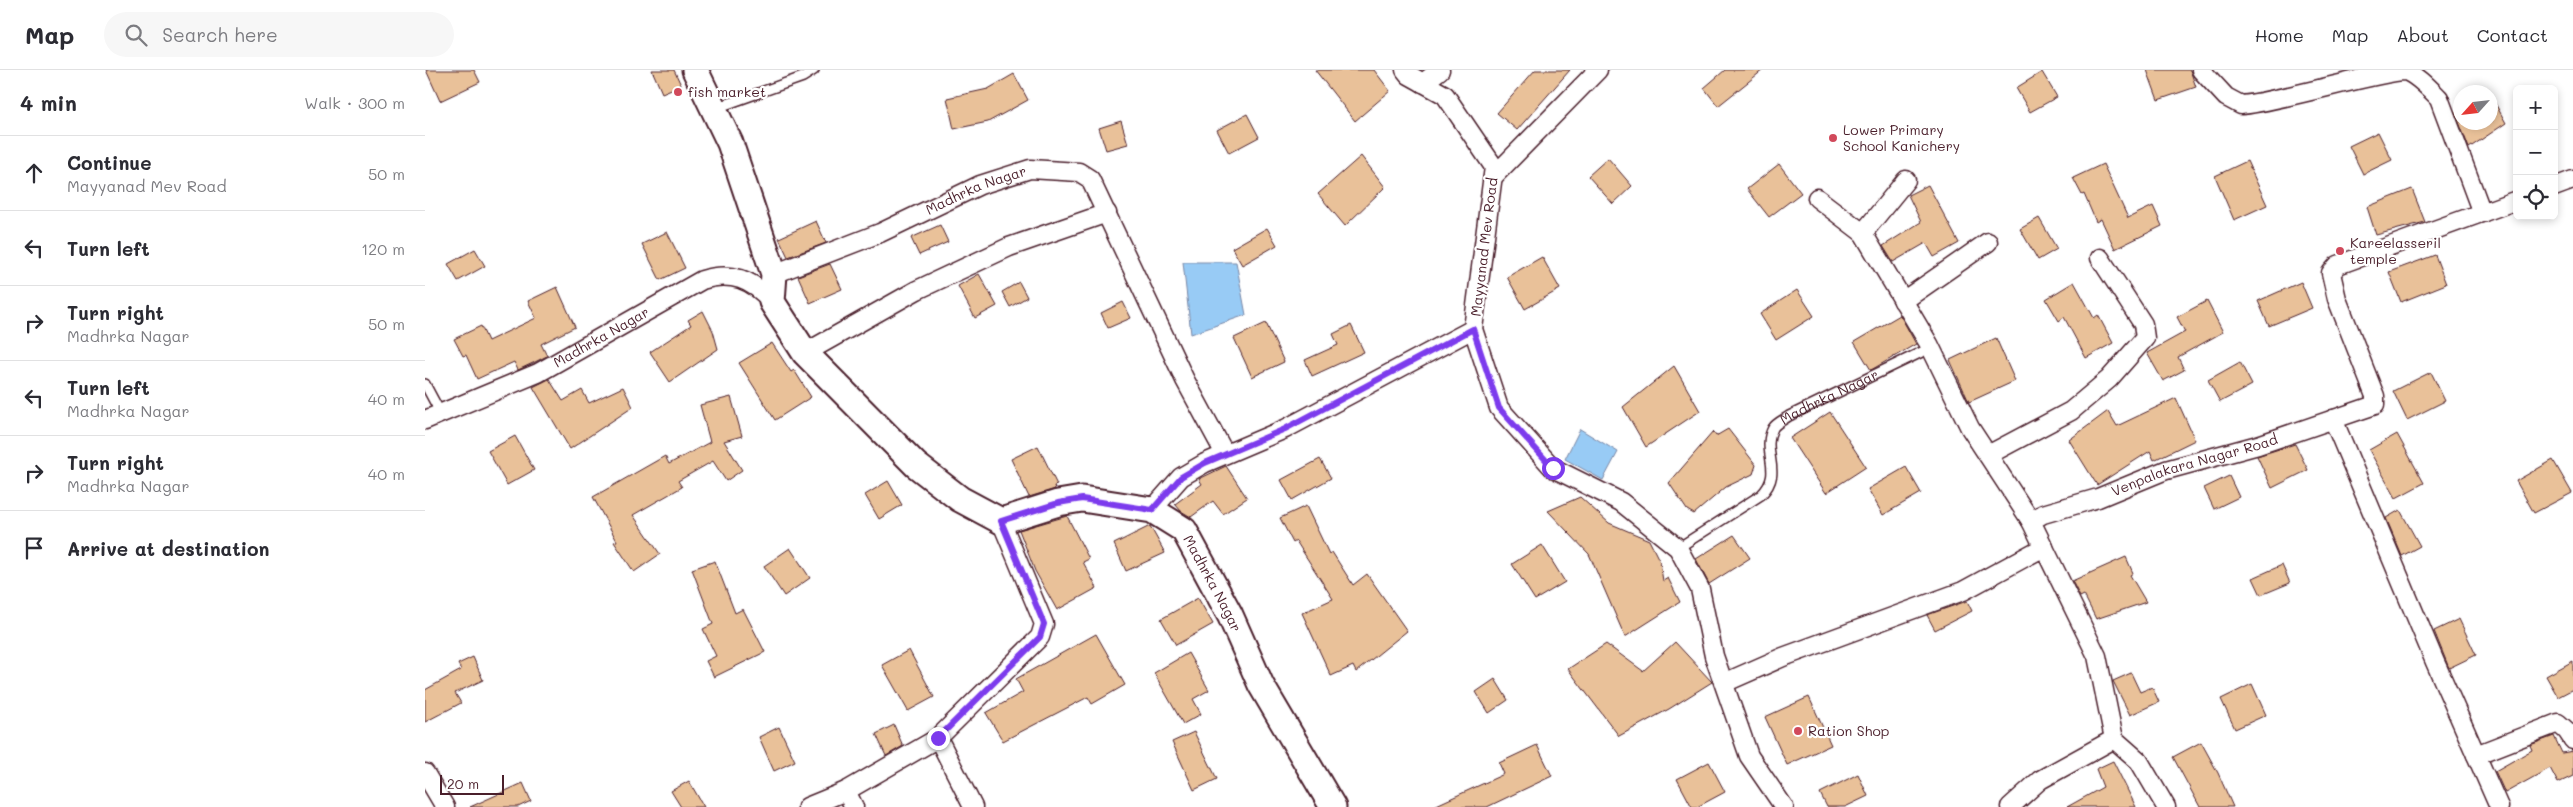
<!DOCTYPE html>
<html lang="en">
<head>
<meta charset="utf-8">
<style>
	body { margin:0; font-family:Mali,sans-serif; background:#f7f7f7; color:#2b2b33 }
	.controls { position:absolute; right:15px; top:15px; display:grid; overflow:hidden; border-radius:8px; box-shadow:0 2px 8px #0003 }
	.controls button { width:45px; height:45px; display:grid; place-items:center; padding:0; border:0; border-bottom:1px solid #e1e1e2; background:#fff; color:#2b2b33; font:25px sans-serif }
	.compass { position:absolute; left:2028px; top:15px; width:45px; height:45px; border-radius:50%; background:#fff; box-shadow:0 2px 8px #0003; rotate:243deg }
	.scale { position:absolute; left:15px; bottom:12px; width:64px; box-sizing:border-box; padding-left:5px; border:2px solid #4a1f2b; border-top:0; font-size:14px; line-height:18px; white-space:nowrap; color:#4a1f2b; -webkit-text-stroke:4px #fff; paint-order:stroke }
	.stop { position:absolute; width:15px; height:15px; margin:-11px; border:4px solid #7c3aed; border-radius:50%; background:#fff }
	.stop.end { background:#7c3aed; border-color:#fff; box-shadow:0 1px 5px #0008 }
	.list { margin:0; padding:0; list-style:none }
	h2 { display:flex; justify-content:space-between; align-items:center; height:65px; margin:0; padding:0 20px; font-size:21px }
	h2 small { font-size:16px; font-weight:400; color:#7c7c81 }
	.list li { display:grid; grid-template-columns:32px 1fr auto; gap:15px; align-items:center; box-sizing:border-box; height:75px; padding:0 20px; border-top:1px solid #e1e1e2 }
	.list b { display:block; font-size:19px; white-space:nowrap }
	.list p { margin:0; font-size:16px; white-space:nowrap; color:#7c7c81 }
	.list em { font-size:16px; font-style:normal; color:#7c7c81 }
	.icon { flex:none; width:28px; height:28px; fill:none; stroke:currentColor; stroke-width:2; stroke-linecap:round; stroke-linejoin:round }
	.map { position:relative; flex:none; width:2148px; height:737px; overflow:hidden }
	header { display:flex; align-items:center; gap:30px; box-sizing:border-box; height:70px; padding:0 25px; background:#fff; border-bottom:1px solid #e1e1e2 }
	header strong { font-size:24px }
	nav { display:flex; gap:28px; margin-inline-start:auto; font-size:18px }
	.search { width:350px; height:45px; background:#f7f7f7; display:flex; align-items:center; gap:12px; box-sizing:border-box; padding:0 18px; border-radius:28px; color:#7c7c81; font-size:19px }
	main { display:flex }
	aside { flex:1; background:#fff }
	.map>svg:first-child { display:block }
</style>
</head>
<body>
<header>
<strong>Map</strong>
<div class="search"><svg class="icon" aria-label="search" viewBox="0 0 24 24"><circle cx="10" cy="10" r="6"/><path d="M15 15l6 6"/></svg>Search here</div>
<nav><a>Home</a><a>Map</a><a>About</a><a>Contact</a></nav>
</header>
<main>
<aside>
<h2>4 min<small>Walk · 300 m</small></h2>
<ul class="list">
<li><svg class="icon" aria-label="ahead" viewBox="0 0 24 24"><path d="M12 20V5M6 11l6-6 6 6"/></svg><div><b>Continue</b><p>Mayyanad Mev Road</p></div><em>50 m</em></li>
<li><svg class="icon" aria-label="left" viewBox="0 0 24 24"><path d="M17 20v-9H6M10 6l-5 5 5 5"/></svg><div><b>Turn left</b></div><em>120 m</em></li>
<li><svg class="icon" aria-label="right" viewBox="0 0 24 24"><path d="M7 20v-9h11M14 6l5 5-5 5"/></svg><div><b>Turn right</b><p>Madhrka Nagar</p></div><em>50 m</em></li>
<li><svg class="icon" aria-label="left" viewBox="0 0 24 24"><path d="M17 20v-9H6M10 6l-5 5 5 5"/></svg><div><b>Turn left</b><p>Madhrka Nagar</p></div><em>40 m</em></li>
<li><svg class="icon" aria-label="right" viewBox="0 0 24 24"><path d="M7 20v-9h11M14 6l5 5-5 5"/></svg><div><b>Turn right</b><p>Madhrka Nagar</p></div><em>40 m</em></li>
<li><svg class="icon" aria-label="arrive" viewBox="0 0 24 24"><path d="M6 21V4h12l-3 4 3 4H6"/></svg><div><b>Arrive at destination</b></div></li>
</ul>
</aside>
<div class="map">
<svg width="2148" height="737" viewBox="0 0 2148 737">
	<rect width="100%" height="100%" fill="#fff"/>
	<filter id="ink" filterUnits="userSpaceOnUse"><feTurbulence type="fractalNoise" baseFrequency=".02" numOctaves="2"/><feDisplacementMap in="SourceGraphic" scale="10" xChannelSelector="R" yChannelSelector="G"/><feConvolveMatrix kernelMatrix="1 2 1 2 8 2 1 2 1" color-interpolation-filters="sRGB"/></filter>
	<g filter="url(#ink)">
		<g fill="#98cbf5" stroke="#7986a4">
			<path d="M758,192h53l10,53 -55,19z"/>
			<path d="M1155,359l38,23 -15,28 -38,-21z"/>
		</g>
		<g fill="#e9c199" stroke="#4a1f2b">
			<path d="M1,0h48l6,12 -40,19z"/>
			<path d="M227,0h22l7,15 -19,8z"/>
			<path d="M890,0h59l16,21 -35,30z"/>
			<path d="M1110,0h35l-53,60 -20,-17z"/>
			<path d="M1300,0h38l-45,36 -14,-18z"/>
			<path d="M1722,0h43l6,17 -38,13z"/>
			<path d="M1617,2l15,25 -27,15 -14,-24z"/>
			<path d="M589,4l14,26 -40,22 -34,7 -7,-31 41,-9z"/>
			<path d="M2066,26l15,27 -37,25 -14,-36 6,-4v14h30z"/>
			<path d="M822,44l12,23 -30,16 -12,-23z"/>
			<path d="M696,51l7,23 -22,6 -7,-22z"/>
			<path d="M1953,62l14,28 -29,14 -14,-28z"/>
			<path d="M936,86l24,31 -40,39 -27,-32z"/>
			<path d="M1183,88l24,28 -19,18 -25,-28z"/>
			<path d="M1822,91l20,44 -33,15 -19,-44z"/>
			<path d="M1354,94l22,29 -32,24 -22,-28z"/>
			<path d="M1678,94l25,54 25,-12 9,20 -47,23 -14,-30 -5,3 -12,-28 -2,1 -9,-17z"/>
			<path d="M1503,115l31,58 -25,14 -8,-14 -33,19 -10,-16 38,-24 -13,-27z"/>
			<path d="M1987,119l13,33 -49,13 -9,-28z"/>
			<path d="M1614,148l18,31 -19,11 -18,-31z"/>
			<path d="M391,151l10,22 -38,14 -9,-19z"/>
			<path d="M515,155l8,17 -29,13 -8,-17z"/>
			<path d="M842,158l10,17 -35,20 -10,-17z"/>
			<path d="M242,162l18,36 -25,12 -18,-36z"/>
			<path d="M50,179l10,17 -27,15 -10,-17z"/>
			<path d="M2010,185l11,29 -45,18 -12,-30z"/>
			<path d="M1117,187l18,32 -35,20 -18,-32z"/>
			<path d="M405,194l12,25 -32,14 -12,-27z"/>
			<path d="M554,204l18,32 -22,12 -17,-32z"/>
			<path d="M594,212l8,15 -17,10 -8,-15z"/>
			<path d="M1649,212l20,36 4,-3 15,28 -27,15 -22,-41 -5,4 -13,-22z"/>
			<path d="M1876,212l11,26 -43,18 -11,-25z"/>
			<path d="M132,217l18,40 -34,17 6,12 -14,7 -15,7 -4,-8 -37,17 -11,-24 -3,1 -9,-17 27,-13 7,15 48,-23 -8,-17z"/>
			<path d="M1372,220l17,26 -38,24 -16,-26z"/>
			<path d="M1782,231l16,31 -45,25 6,13 -21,11 -16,-28 38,-21 -8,-15z"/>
			<path d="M698,232l8,16 -23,10 -7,-15z"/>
			<path d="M278,241l10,20 5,18 -48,33 -20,-30 41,-27 -3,-5z"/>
			<path d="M1475,245l16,29 -45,26 -17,-28z"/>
			<path d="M841,253l18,39 -32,15 -18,-39z"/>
			<path d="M926,255l13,27 -52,24 -7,-16 33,-15 -5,-11z"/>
			<path d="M1571,268l19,43 -46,21 -19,-42z"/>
			<path d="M347,273l19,29 3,-2 17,27 -36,23 -36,-57z"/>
			<path d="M1815,292l12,23 -32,17 -12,-22z"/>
			<path d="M1249,296l26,45 -54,36 -23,-40z"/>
			<path d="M2006,302l14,29 -38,19 -14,-29z"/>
			<path d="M124,309l14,22 19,-11 7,13 34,-16 10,20 -63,42 -37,-62z"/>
			<path d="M306,327l11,39 -18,5 18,29 -16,11 -13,-20 -35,20 4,6 -49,28 27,39 -26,18 -20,-30 3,-1 -24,-44 72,-41 4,8 41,-22 -10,-37z"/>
			<path d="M1751,328l19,42 -41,20 -4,-9 -53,34 -28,-45 39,-29 9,15z"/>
			<path d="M1405,342l36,55 -40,26 -36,-55z"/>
			<path d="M1303,359l28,36 -3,9 -27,13 -32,27 -7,-4 -18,-27 44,-51 3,4z"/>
			<path d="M1972,364l27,49 -28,15 -27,-48z"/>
			<path d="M90,366l19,34 -27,15 -19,-34z"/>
			<path d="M1870,374l13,26 -36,18 -15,-32z"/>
			<path d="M613,376l19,39 -3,1 1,3 -26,8 -18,-38z"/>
			<path d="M895,389l11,19 -39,22 -11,-20z"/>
			<path d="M2128,390l19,33 -38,20 -18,-32z"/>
			<path d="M801,396l21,32 -24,16 -10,-13 -22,16 -10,-6 -6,-7 27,-20 -3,-5z"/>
			<path d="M1481,397l15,26 -38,22 -15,-26z"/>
			<path d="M1804,406l10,21 -25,12 -10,-21z"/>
			<path d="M463,411l14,24 -23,14 -14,-24z"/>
			<path d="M1155,427l29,26 40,17 11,22 3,19 5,-3 12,24 -55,35 -36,-83 -41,-43z"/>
			<path d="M881,436l23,48 3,-2 21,33 14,-11 40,57 -51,41 -3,-6 -22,10 -29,-63 31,-14 -37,-58 -3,2 -13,-25z"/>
			<path d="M1975,440l20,36 -18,10 -16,-38z"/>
			<path d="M642,446l22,43 -6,3 14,26 -40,22 -22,-39 -16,-41z"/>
			<path d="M725,456l15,27 -39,18 -12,-27z"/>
			<path d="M1309,465l16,23 -41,26 -13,-25z"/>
			<path d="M1117,475l23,37 -30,18 -23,-36z"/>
			<path d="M365,478l20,30 -26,18 -20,-30z"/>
			<path d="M1701,487l7,16 -3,2 16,27 -50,17 -12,-24 -4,2 -8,-16z"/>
			<path d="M290,491l20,52 8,-4 22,43 -51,25 -8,-16 10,-5 -13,-27 10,-5 -21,-55z"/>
			<path d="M1857,495l8,18 -29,12 -8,-17z"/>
			<path d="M773,528l15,26 -37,21 -15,-26z"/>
			<path d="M1542,531l5,10 -37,19 -8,-15z"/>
			<path d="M2034,549l17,36 -27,13 -15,-37z"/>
			<path d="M671,564l29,51 -33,19 -4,-7 -85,44 -17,-28 37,-21 -7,-13z"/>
			<path d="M1250,572l37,40 -43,27 -50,27 -51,-67 38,-25 37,27z"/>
			<path d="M484,580l25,47 -26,14 -26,-46z"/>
			<path d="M763,583l21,37 -16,9 8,15 -18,10 -29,-51z"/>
			<path d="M48,587l10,23 -28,13 6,10 -36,19v-32l36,-20 -3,-6z"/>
			<path d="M2148,591v28l-15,8 -12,-21z"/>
			<path d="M1706,603l9,19 12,-5 7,15 -29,13 -17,-34z"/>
			<path d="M1070,609l13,21 -19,13 -13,-21z"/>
			<path d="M1827,614l14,31 -31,14 -14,-30z"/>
			<path d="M1384,627l22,48 -44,20 -22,-48z"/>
			<path d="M469,655l9,21 -17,10 -10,-22z"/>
			<path d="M354,657l16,34 -21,10 -15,-34z"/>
			<path d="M769,662l23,47 -23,11 -22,-48z"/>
			<path d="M2129,666l8,17 11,-2v25l-15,7 -8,-15 -45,25 -10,-22 37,-21 -2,-5z"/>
			<path d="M1776,672l17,31 15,34h-33l-27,-50z"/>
			<path d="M1112,675l15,31 -65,31h-55l72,-33 -5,-11z"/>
			<path d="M1688,691l23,46h-69l36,-20 -7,-18z"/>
			<path d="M1284,692l16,30 -28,15h-5l-15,-28z"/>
			<path d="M1433,704l10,22 -23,11h-18l-7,-14z"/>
			<path d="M264,711l15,26h-23l-10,-16z"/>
			<path d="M98,713l8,18 -13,6h-48z"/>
		</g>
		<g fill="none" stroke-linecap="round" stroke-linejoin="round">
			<defs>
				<g id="lane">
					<path d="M291,38l87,-31 11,-7"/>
					<path d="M0,314l16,30"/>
					<path id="s1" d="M1253,478l83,-53c24,-23 -1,-43 12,-67 3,-5 12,-9 16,-12l141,-68"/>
				</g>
				<g id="street">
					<path d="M980,0l4,5 36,20 49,72 -21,162 26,79 54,60 68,34 57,46 22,41 14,67 35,100 35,51"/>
					<path d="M1776,0l25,27 15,8c33,-2 143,-35 165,-34 12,5 23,17 33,27l43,115"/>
					<path d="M998,13l17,-13"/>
					<path d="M1068,107l105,-107"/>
					<path d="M2129,117l19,-7"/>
					<path d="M1392,128l46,35 66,111 41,84 61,93"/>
					<path d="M1438,163l43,-53"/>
					<path id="s2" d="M349,204l106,-41 100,-48 50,-16 49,3 11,7 95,201 40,74"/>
					<path d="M1478,231l85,-59"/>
					<path d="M380,283l112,-63 92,-43 98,-34"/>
					<path d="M1908,349l102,243 64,145"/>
					<path id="s3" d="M0,350l113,-47 164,-93c29,-9 50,-1 70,22"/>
					<path d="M1563,385l83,-44 38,-32 36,-41 -2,-14 -43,-66"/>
					<path d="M727,440l29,-33 24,-14 80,-34 188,-100"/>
					<path d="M1299,613l59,-26 180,-66 81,-44"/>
					<path d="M513,668l35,69"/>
					<path d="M2051,685l82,-32 9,8 6,9"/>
					<path d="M0,703l20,34"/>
					<path d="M421,721l8,16"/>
					<path d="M382,737l39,-16 92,-53 102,-101 4,-13 -43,-103"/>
					<path d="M1585,737l30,-27 74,-41"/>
					<path id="s4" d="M1741,737l-27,-46 -25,-22 -17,-83 -66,-135 12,-7 55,-16 68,-28 92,-25 117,-40v-9l-38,-97 -6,-26 7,-8 179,-65"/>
				</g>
				<g id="secondary">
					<path id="s5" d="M270,0l35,73 44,131 -2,28 33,51 111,112 44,34 41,22 57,-18 24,-4 70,11 32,20 46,85 31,70 72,122"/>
				</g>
			</defs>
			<use href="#lane" stroke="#4a1f2b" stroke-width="12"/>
			<use href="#street" stroke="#4a1f2b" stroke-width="21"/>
			<use href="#secondary" stroke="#4a1f2b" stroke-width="29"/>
			<use href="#lane" stroke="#fff" stroke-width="9"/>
			<use href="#street" stroke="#fff" stroke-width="18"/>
			<use href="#secondary" stroke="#fff" stroke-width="25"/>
		</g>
	</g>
	<g fill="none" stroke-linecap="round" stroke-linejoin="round" filter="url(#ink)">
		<path stroke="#7c3aed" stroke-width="6" d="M513,668l102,-101 4,-13 -43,-103 57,-18 24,-4 70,11 29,-33 24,-14 80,-34 188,-100 26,79 54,60"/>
	</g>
	<g fill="#d1495b" stroke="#fff" stroke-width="2">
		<circle cx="253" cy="22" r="5"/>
		<circle cx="1408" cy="68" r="5"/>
		<circle cx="1915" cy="181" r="5"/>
		<circle cx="1373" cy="661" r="5"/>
	</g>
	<g text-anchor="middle" stroke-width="4.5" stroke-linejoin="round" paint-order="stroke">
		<g font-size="14" fill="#4a1f2b" stroke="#fff" text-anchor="start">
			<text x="263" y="27">fish market</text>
			<text x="1418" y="65">Lower Primary<tspan x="1418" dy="16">School Kanichery</tspan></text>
			<text x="1925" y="178">Kareelasseril<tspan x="1925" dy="16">temple</tspan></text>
			<text x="1383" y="666">Ration Shop</text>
		</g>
		<g font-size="14" fill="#4a1f2b" stroke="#fff">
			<text dy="5" stroke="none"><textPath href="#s2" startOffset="219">Madhrka Nagar</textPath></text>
			<text transform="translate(1059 177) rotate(-83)" y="5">Mayyanad Mev Road</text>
			<text dy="5" stroke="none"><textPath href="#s3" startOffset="195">Madhrka Nagar</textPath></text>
			<text dy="5" stroke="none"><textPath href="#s1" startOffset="234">Madhrka Nagar</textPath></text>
			<text dy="5" stroke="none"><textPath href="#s4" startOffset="495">Venpalakara Nagar Road</textPath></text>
			<text dy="5" stroke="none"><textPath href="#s5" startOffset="821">Madhrka Nagar</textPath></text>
		</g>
	</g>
</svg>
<div class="controls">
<button>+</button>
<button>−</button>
<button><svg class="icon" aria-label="locate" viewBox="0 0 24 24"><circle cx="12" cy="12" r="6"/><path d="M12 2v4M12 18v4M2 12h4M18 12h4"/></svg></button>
</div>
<svg class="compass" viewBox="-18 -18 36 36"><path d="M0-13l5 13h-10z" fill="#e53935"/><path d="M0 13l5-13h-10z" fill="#7c7c81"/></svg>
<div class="scale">20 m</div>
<div class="stop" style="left:1128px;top:398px"></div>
<div class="stop end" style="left:513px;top:668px"></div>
</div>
</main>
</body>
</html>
